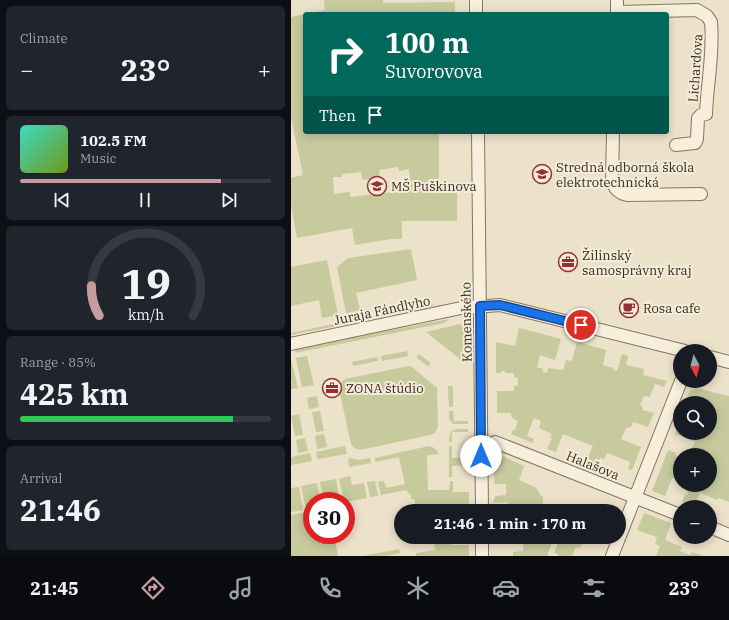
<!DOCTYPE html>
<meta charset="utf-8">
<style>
:root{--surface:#171b24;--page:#20242c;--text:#f1f3f6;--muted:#9ea1a6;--line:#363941;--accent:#c79c9f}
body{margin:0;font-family:"IBM Plex Serif",serif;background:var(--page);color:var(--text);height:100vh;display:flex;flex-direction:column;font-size:15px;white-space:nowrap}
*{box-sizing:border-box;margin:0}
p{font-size:13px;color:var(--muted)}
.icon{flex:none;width:22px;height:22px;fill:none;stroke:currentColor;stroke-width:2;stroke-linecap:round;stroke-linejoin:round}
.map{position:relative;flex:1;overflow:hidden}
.side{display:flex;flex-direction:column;gap:6px;padding:6px;background:#0d0f14;width:291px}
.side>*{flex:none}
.guide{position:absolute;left:12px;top:12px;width:366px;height:122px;border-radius:4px;box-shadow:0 2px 10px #0003;background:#00695c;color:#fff;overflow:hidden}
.needle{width:26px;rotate:173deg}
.fabs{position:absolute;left:382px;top:344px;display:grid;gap:8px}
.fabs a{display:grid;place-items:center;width:44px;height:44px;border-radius:50%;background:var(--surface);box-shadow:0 2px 10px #0003;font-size:20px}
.speed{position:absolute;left:12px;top:492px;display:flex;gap:8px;font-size:20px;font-weight:700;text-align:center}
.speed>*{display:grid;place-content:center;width:52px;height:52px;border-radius:50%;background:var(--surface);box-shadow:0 2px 10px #0003;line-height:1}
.speed .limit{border:6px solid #d22;background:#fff;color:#111}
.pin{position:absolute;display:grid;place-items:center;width:34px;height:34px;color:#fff;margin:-17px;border:2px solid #fff;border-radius:50%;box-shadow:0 1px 4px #0007}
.me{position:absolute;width:44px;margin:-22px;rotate:0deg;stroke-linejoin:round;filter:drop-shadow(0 0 3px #0008)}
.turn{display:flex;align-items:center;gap:14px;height:84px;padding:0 16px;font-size:18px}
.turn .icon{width:52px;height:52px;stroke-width:2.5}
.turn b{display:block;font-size:28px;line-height:34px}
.then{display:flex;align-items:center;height:38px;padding:0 16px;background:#0003;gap:8px;font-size:15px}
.big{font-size:30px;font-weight:800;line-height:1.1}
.side .tile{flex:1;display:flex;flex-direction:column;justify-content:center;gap:6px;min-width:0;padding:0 14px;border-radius:6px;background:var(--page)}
.side .dial{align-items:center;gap:0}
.dial svg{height:104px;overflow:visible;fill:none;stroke:var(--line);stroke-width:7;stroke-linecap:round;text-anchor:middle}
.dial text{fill:var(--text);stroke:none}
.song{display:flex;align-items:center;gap:12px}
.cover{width:48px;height:48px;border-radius:6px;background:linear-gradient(135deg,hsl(170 70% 55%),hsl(80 70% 35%))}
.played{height:4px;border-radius:2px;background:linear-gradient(90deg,var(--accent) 80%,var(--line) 80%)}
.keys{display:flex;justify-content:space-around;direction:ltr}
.heat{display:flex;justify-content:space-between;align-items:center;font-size:22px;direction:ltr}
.charge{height:6px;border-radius:3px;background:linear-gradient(90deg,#34c759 85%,var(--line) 0)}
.trip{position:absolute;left:103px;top:504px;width:232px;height:40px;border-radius:20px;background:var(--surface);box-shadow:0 2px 10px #0003;font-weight:800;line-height:40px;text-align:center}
.tab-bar{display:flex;height:64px;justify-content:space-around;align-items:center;background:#090b0e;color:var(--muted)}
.tab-bar .icon{width:28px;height:28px}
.tab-bar .selected{color:var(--accent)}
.tab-bar b{font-size:18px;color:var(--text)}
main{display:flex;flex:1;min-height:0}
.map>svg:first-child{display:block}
.green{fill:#c6ca9d;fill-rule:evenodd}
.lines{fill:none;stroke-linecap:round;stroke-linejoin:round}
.minor-casing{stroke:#88745f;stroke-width:14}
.minor{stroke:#f7efdc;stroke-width:12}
.route-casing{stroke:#114b97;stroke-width:10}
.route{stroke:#1a73e8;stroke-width:7}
.labels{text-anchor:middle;stroke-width:4;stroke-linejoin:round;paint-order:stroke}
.street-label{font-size:13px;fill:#392c21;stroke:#f4ebd8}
.poi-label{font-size:13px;fill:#392c21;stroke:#f4ebd8;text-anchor:start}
</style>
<main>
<section class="side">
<div class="tile"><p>Climate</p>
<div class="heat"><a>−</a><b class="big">23°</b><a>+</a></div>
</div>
<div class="tile">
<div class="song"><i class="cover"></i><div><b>102.5 FM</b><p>Music</p></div></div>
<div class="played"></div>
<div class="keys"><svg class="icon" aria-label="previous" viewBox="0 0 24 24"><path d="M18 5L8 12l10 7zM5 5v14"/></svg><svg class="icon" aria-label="pause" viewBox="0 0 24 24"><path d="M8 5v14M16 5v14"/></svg><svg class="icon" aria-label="next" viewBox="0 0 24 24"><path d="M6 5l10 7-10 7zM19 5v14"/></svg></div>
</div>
<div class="tile dial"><svg viewBox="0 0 100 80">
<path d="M14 69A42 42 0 1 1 86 69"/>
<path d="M14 69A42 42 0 0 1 8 46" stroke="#c79c9f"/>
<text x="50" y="56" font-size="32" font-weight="700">19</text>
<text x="50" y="72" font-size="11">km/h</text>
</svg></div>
<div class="tile"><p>Range · 85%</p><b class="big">425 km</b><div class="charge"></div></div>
<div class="tile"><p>Arrival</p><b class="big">21:46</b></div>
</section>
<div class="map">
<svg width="438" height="556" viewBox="0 0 438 556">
<rect width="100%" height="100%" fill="#ece1c9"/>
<g class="green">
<path d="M33,0H92V3L164,2V14H15L34,10Z"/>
<path d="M14,14V132H148V184H166V221H111V239H100L64,245L61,228L6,238L0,206V178L12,175L0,117V17ZM117,166L120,184L111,186V191L59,197V192L43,194L42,177H51V174L70,172L71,180L89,178L88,170L107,167L108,171L117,169Z"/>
<path d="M120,249L126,280L65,293L69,310L55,313L46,267L57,258Z"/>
<path d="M36,260L47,315L31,318L28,300L0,306V267Z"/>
<path d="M144,304L141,306L59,322L57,321Z"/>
<path d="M158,319L153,323L4,353V351L8,348Z"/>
<path d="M47,323L45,326L0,335V333Z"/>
<path d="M169,324L176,332V363H174L135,332Z"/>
<path d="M228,328L270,339L264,360L249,355L246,367L252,369V372L256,373L257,368L272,370L275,360L281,361L286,342L315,350L312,365L322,368V370L326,371L331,354L337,356L335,365L353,369L352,375L376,381L373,387L364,384L359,397L353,396L349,405L352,407L351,410L363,413L357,427L342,422L340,427L335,428L330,439L350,447L341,470L337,469L339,462L316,453L313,459L309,458L305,468L294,464L302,446L272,434L265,452L256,449L261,438H259L261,434L248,428L250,421L243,418L236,436L243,439L242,443L220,434L222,430H224L227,421C222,419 221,419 220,413H206V391H223V386H227V378L223,377V373H214V371H210V373H205V342L224,346Z"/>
<path d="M116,351L117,356L91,361L90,356Z"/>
<path d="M128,354L140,363L137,367L125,357Z"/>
<path d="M16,356L23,385L11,387L5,358Z"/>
<path d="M87,357V361L62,366L61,362Z"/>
<path d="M0,359L7,388L0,389Z"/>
<path d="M118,366L121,367L146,388L147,427L144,433L139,435L69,450L63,448L60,444L48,389L50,383L54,379Z"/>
<path d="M157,386H162V407H158Z"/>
<path d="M405,388L438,396V502L427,498L426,500L409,493L403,507H402L391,502L394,494L396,495L398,485H419V455H397L404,442L384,434L389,417V433H419V403H408V401L396,396L400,390Z"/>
<path d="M26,396L28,407L18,409L16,398Z"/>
<path d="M29,411L33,431L25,432L21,412Z"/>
<path d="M158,411H162L163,421H177V424H162L158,419Z"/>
<path d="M8,414L12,435L4,436L0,416Z"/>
<path d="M177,429V432H161V442H158C158,427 165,429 177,429Z"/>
<path d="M33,434L36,447L26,449L24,436Z"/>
<path d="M14,438L17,451L7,453L5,440Z"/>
<path d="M54,446L56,454L26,459L25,452Z"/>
<path d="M138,446C143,447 145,449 148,454L136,455L137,490H158L159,481H162V492H178V508L162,511H126L123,499H120V496L115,490L90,495L87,482L93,481L95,488L114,484L108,457L84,462V458Z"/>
<path d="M158,446H161V458H178V465L161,466V477H158Z"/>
<path d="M377,450L385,453L384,455L389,457V480L381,478L374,496L361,491Z"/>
<path d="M19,453L21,461L0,465V457Z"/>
<path d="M204,453L233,466L228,480L246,488L245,490H247L249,495L252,497V503L249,509L250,511H218L217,502L202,503L204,496L215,495V484H203Z"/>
<path d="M60,458L67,460L79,458L80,463L58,467L57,459Z"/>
<path d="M59,476L61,485L73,483L76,498L55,502L53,501L48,479Z"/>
<path d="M45,479L49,501H33L29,482Z"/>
<path d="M84,481L87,496L79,497L76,482Z"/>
<path d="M26,483L30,501H21V508L15,510L10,486Z"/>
<path d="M8,487L12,510L0,512V488Z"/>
<path d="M21,511V535H43L47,556H0V515Z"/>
<path d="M353,513L380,523L374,540L391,547L389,551L399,555L401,552L413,556H365L369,546L364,544L366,537L346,530Z"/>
<path d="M142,537H159L160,545H178V556H125V553L144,550Z"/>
<path d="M202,537H252L262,541L256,555L259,556H222V552L232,551V543L202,544Z"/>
<path d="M273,537H294L289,548L285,547L281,556H267V554L263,553L268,540L272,541Z"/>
<path d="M108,549L109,553L95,556H72Z"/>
</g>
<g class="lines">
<g class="minor-casing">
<g id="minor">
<path d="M185,0V14"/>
<path d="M326,0V14"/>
<path d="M326,12L406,10L416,16L420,22C423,53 416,83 415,114L410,115L407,118L406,139L404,143L385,145"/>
<path d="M187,132L191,511"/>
<path d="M322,132L321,182C325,190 328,193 336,195L410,194"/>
<path d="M0,344L170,308L209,305L394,351"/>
<path d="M419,357L438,362"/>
<path d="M204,442L389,515"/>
<path d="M419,527L438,535"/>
<path d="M191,537V556"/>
<path d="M321,556L390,381"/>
</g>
</g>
<use href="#minor" class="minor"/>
</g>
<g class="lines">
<g class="route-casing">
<path id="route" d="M190,456L189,306L209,305L290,325"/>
</g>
<use href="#route" class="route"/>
</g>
<defs>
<g id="school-ring" transform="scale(1)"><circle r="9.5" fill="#f4ebd8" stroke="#933235" stroke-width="1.5"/><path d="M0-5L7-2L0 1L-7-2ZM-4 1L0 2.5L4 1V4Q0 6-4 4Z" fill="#933235"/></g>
<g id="office-ring" transform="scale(1)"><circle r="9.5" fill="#f4ebd8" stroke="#933235" stroke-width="1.5"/><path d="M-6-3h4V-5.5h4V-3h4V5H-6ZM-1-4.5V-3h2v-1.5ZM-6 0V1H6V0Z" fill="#933235"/></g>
<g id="cafe-ring" transform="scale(1)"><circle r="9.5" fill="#f4ebd8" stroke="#933235" stroke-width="1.5"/><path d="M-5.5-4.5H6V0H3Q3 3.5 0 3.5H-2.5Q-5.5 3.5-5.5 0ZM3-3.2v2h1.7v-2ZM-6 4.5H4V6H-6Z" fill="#933235"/></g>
</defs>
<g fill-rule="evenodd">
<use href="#school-ring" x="251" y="174"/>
<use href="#school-ring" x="86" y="186"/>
<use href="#office-ring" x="277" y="262"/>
<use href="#cafe-ring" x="338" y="308"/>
<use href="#office-ring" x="41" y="388"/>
</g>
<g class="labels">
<g class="street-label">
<text transform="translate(404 68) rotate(-86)" y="5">Lichardova</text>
<text transform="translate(91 310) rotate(-12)" y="5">Juraja Fándlyho</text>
<text transform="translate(175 322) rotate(-91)" y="5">Komenského</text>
<text transform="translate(302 465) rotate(22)" y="5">Halašova</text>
</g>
<g class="poi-label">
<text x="265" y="172">Stredná odborná škola<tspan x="265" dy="15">elektrotechnická</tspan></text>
<text x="100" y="191">MŠ Puškinova</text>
<text x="291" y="260">Žilinský<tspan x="291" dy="15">samosprávny kraj</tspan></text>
<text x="352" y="313">Rosa cafe</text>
<text x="55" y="393">ZONA štúdio</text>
</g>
</g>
</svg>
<div class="fabs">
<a><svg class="needle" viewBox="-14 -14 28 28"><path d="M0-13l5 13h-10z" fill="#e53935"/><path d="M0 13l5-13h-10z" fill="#9ea1a6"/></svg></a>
<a><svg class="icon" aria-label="search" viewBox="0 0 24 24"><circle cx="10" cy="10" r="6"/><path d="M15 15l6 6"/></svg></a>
<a>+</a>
<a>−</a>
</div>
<div class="speed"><div class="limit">30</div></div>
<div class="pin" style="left:290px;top:325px;background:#d93025"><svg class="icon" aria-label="arrive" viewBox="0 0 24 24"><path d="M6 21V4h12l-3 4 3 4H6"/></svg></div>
<svg class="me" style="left:190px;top:456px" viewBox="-20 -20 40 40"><circle r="19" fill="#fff"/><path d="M0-13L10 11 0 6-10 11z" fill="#1a73e8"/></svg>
<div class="trip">21:46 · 1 min · 170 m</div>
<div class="guide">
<div class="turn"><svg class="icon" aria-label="right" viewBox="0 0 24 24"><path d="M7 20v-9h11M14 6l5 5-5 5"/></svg><div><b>100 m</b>Suvorovova</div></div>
<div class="then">Then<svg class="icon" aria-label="arrive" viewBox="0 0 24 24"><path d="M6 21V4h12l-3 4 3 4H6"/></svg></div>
</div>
</div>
</main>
<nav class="tab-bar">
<b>21:45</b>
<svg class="icon selected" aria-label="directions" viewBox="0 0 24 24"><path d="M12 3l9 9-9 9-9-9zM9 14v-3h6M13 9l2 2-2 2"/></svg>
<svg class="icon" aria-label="music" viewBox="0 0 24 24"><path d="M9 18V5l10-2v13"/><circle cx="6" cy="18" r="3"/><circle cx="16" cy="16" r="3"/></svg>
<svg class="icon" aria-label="phone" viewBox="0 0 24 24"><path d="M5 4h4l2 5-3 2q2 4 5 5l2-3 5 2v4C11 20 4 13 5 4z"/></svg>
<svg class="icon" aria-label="climate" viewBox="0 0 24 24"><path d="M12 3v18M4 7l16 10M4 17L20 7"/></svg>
<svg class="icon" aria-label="car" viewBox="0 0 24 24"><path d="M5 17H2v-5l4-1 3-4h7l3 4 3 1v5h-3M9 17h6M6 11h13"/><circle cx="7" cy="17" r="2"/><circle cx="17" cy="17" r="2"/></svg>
<svg class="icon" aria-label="filters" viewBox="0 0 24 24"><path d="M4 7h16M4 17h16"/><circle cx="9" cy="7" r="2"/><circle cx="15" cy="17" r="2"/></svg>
<b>23°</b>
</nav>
